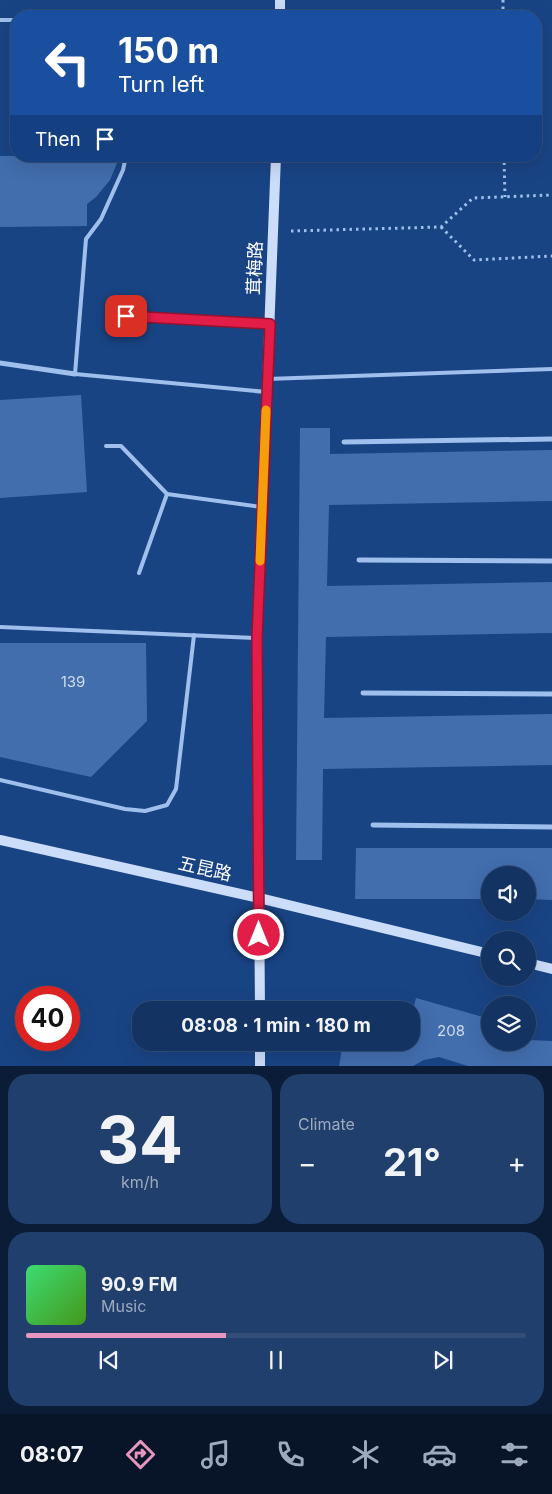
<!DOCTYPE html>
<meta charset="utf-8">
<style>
:root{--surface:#133363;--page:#203f6c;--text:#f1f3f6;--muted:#9daabe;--line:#324e78;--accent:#e797bd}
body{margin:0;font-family:Inter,"Noto Sans SC",sans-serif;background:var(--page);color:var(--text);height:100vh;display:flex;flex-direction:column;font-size:19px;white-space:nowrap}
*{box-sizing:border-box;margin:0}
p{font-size:16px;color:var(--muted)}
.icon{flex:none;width:28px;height:28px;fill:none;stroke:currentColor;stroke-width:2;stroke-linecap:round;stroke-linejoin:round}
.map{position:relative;height:1066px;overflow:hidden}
.side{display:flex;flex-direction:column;gap:8px;padding:8px;background:#0a1c36;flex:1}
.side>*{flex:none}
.guide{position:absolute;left:10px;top:10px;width:532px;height:152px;border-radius:20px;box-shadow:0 5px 20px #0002,0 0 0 1px var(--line);background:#1a4fa0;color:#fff;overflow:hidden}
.controls{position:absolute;left:481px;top:866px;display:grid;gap:10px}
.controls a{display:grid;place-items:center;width:55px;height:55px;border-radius:50%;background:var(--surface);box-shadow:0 5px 20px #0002,0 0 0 1px var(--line);font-size:25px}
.speed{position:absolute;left:15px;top:986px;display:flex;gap:10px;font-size:25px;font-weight:700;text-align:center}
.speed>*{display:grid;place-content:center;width:65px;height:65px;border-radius:50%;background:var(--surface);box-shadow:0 5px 20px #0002,0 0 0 1px var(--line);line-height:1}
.speed .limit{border:8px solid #d22;background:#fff;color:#111}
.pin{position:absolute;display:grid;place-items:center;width:42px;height:42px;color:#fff;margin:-21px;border-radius:10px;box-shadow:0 2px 8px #0006}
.me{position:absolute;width:55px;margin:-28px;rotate:0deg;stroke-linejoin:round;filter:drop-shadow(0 0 4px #0008)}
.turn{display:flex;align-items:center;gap:18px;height:105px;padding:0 25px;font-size:22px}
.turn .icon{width:65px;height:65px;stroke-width:2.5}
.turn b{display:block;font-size:35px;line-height:42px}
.then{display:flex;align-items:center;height:48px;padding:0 25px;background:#0003;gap:10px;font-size:19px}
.big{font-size:38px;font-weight:700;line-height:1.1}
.side .widget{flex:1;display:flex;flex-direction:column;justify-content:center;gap:8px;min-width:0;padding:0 18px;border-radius:20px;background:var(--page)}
.side .dial{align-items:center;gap:0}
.dial b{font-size:65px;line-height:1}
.song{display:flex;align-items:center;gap:15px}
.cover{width:60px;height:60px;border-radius:8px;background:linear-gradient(135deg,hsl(140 70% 55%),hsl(100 70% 35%))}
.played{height:5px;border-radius:2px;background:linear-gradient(90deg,var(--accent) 40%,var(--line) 40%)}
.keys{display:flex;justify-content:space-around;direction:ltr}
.heat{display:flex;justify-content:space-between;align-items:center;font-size:28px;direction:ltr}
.side .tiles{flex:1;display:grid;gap:8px;grid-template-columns:1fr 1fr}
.widget:last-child{grid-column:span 2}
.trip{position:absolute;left:132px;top:1001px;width:288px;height:50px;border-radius:20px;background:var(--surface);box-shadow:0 5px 20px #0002,0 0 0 1px var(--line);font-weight:700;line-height:50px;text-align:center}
.tabs{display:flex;height:80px;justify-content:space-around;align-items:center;background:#081428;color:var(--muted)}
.tabs .icon{width:35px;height:35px}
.tabs .current{color:var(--accent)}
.tabs b{font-size:22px;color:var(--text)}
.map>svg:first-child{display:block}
.building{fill:#426eae}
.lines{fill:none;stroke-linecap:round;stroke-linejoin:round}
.path{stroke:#9fbfec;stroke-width:3;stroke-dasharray:2.5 4;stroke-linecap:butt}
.lane{stroke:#9fbfec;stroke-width:4}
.street{stroke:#9fbfec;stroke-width:5}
.secondary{stroke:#cbddf9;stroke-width:10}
.route-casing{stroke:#92132f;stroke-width:12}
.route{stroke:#e11d48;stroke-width:9}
.slow{stroke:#f59e0b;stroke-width:9}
.labels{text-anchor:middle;stroke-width:5;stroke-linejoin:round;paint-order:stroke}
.number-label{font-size:15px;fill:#d0dbeb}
.street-label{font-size:18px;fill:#fff;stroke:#194484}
</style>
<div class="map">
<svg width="552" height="1067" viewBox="0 0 552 1067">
<rect width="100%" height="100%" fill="#194484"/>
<g class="building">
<path d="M0,156H120L110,180L96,197L87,204V226L0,227Z"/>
<path d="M81,395L87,492L0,498V400Z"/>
<path d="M300,428H330V454L552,450V501L329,505L327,586L552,582V633L326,637L324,718L552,714V765L323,769L322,860H296Z"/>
<path d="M0,643H146L147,721L91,777L0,757Z"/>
<path d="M356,848H552V900L528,899V875H490V899H355Z"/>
<path d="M416,998L490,1019V1042H528V1040L552,1041V1067H471L439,1057L424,1060L411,1067H339L343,1042H411V1017Z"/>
</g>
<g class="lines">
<g class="path">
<path d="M503,0V16"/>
<path d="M504,156L505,197"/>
<path d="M441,227L474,260L552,256"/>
<path d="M291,231L441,227L473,198L552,195"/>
</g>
<g class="lane">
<path d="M0,20H16"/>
<path d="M126,156L123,170L101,219L86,239L75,374L266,392"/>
<path d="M125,161H212V156"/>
<path d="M126,316L268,324"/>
<path d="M267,379L552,369"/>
<path d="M106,446H121L167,494L262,507"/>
<path d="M139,573L167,494"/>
<path d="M0,627L255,638"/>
<path d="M0,780L125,809L145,811L167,805L176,789L194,635"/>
</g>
<g class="street">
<path d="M0,363L75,374"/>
<path d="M344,442L552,439"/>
<path d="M359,560L552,561"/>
<path d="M363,693L552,694"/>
<path d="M373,825L552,827"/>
</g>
<g class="secondary">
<path d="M280,16V0"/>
<path d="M0,840L259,898L490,954"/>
<path d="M528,963L552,969"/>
<path d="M260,1010L257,638L276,156"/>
<path d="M260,1042V1067"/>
</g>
</g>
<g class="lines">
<g class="route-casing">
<path id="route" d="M126,316L270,324L257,638L259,935"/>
</g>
<use href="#route" class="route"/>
<path class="slow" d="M260,561L266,410"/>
</g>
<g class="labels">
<g class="number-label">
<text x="73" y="687">139</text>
<text x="451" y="1036">208</text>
</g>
<g class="street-label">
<text transform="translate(255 268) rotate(-88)" y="6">茸梅路</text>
<text transform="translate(205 869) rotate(13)" y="6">五昆路</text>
</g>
</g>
</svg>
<div class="controls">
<a><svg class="icon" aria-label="sound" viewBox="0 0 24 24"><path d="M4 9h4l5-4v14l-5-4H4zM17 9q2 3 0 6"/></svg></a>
<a><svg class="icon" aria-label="search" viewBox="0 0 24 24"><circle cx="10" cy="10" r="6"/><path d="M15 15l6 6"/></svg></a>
<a><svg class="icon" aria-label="layers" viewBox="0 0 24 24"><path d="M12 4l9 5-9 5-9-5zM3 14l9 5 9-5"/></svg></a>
</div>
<div class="speed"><div class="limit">40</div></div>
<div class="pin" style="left:126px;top:316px;background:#d93025"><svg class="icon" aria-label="arrive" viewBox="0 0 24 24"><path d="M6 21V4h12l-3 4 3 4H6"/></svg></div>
<svg class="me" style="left:259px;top:935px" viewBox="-20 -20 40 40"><circle r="17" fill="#e11d48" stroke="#fff" stroke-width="3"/><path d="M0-11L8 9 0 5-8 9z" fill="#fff"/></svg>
<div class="trip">08:08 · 1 min · 180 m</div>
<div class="guide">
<div class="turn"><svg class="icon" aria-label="left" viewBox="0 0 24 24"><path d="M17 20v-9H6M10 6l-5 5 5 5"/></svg><div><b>150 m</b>Turn left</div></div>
<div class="then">Then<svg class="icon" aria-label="arrive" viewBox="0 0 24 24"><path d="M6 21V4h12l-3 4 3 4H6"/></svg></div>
</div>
</div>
<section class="side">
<div class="tiles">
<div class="widget dial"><b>34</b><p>km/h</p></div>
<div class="widget"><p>Climate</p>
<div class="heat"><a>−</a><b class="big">21°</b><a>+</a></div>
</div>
<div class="widget">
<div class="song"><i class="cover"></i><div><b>90.9 FM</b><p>Music</p></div></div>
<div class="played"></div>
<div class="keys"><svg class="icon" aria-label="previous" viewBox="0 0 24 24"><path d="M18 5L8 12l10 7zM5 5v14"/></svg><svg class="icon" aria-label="pause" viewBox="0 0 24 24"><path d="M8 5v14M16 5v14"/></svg><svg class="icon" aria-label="next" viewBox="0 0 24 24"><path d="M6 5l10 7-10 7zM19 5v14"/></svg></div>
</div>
</div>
</section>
<nav class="tabs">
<b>08:07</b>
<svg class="icon current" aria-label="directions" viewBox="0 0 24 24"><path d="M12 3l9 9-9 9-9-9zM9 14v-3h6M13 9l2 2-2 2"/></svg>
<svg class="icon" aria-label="music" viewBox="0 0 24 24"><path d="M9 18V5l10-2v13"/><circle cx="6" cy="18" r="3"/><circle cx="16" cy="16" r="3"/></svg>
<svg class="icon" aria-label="phone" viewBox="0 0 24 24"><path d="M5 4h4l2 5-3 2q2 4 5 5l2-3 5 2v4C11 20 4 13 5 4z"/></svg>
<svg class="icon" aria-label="climate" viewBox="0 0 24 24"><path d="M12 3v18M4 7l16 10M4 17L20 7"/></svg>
<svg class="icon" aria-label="car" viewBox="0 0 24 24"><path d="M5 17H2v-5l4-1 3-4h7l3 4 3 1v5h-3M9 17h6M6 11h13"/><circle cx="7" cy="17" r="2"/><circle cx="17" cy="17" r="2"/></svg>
<svg class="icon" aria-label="filters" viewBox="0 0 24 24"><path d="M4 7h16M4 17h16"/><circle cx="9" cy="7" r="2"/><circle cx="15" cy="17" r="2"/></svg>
</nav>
